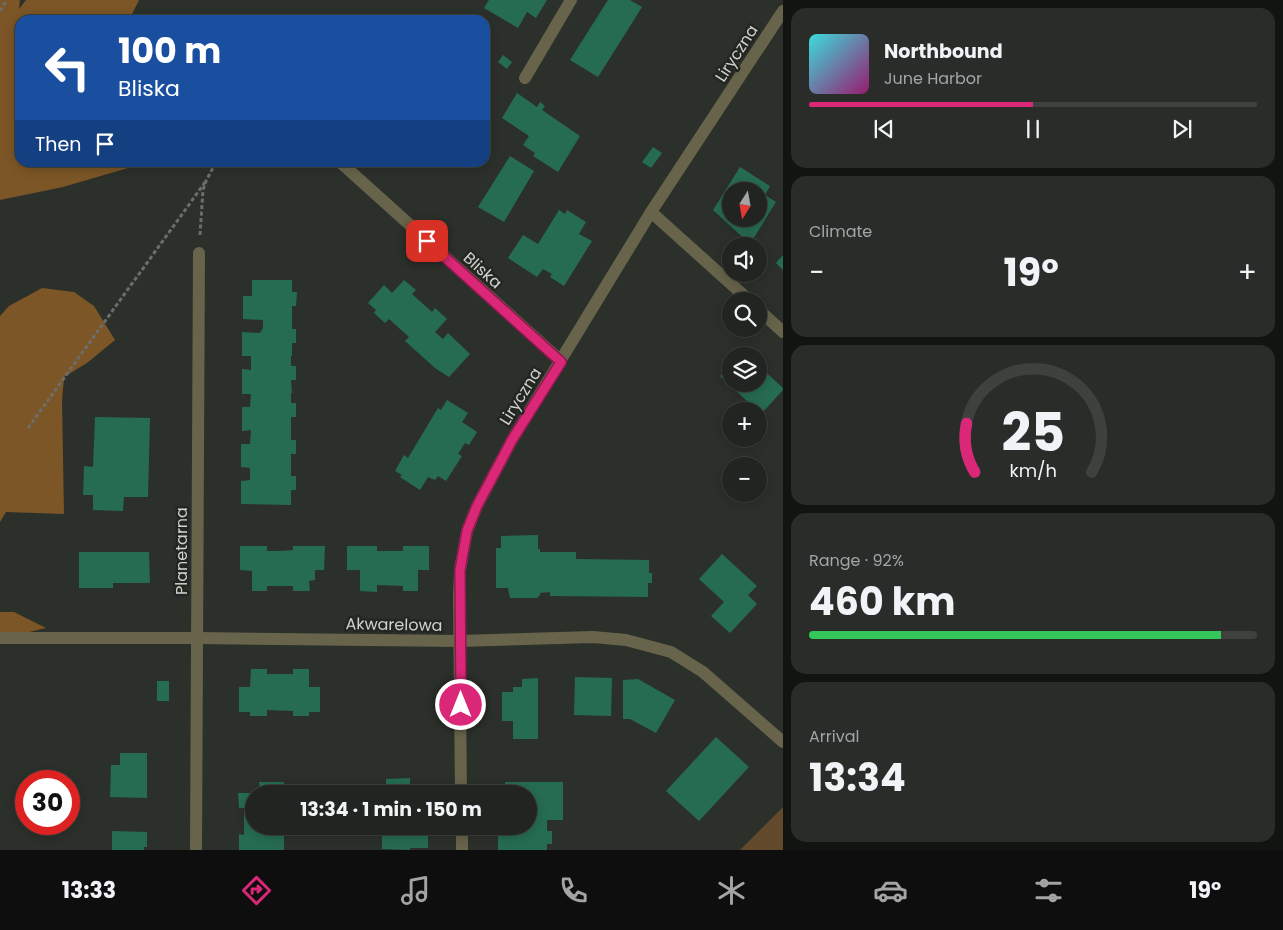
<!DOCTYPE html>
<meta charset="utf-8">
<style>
:root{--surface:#212420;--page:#292c29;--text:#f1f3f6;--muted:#a2a4a5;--line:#3e413e;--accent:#db2777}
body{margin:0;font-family:Poppins,sans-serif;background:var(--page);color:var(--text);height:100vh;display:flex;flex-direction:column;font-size:19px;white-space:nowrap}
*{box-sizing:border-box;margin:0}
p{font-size:16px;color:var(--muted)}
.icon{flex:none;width:28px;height:28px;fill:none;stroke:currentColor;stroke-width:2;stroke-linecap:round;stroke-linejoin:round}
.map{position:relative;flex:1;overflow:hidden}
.sheet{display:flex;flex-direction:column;gap:8px;padding:8px;background:#121412;width:500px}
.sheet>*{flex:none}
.top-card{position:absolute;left:15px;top:15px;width:475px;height:152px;border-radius:15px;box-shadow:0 2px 12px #0003,0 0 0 1px var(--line);background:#1a4fa0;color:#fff;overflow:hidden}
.needle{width:32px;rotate:191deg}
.fabs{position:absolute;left:722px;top:182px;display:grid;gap:10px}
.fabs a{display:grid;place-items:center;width:45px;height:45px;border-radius:50%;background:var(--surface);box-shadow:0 2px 12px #0003,0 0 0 1px var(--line);font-size:25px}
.speed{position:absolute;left:15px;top:770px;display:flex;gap:10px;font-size:25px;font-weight:700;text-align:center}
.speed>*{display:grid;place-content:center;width:65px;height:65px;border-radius:50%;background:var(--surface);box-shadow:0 2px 12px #0003,0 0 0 1px var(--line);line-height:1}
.speed .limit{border:8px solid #d22;background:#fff;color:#111}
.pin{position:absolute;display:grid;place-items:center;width:42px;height:42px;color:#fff;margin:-21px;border-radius:10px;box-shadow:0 2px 8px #0006}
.me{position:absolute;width:55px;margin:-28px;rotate:0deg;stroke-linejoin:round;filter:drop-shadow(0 0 4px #0008)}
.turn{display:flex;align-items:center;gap:18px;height:105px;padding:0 20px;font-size:22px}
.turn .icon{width:65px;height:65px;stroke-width:2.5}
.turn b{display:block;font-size:35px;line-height:42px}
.then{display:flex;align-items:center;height:48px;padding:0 20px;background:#0003;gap:10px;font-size:19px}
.big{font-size:38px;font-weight:700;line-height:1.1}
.sheet .card{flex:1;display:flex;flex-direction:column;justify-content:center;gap:8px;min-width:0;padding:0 18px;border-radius:15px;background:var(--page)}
.sheet .dial{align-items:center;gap:0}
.dial svg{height:130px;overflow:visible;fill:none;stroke:var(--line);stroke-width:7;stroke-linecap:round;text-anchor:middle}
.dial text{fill:var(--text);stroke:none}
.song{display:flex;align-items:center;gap:15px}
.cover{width:60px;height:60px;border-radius:8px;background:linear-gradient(135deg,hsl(180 70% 55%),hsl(320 70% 35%))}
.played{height:5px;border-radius:2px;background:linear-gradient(90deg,var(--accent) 50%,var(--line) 50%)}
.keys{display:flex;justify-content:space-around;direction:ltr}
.heat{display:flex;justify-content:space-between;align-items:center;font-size:28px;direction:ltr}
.charge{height:8px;border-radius:4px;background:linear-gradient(90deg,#34c759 92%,var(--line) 0)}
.trip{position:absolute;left:245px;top:785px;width:292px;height:50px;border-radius:25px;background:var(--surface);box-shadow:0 2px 12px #0003,0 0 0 1px var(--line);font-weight:700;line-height:50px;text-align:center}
.tab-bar{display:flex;height:80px;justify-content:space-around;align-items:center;background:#0d0e0d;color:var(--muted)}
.tab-bar .icon{width:35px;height:35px}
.tab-bar .on{color:var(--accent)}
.tab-bar b{font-size:22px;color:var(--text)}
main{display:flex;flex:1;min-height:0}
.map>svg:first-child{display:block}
.green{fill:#62492c}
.forest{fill:#7c5626}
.building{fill:#266c52;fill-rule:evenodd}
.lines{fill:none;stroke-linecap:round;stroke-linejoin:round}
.path{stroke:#6b6e6a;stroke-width:3;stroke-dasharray:4 2.5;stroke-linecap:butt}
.minor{stroke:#67644b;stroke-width:12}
.route-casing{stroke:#8e194d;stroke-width:12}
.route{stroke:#db2777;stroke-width:9}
.labels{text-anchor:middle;stroke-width:5;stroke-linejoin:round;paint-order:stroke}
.street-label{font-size:16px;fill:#d0d2cf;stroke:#232621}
</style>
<main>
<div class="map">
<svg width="783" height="850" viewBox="0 0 783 850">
<rect width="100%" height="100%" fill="#2c302b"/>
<path class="green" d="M783,807V850H740Z"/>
<g class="forest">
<path d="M0,0H20L19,9L26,0H139L129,20H20V162L132,163L128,168L63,187L0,200Z"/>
<path d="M42,288L74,292L94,306L115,340L87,363L64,377L62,401L64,514L6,512L0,522V316L9,306Z"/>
<path d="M0,612H14L46,628L0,639Z"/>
</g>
<g class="building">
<path d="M489,0H547L536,18L527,12L518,28L484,8Z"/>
<path d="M608,0H630L642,7L598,77L570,60Z"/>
<path d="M503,55L512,62L507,69L498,62Z"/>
<path d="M517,93L537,107L540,102L545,106L542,110L580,136L558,172L533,156L535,153L523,145L529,136L502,118Z"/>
<path d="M653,147L662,153L651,168L642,162Z"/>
<path d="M510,156L534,171L504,222L478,207Z"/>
<path d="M740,167L770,186L765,195L776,202L750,244L713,210ZM731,191H759V219H731Z"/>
<path d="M559,210L565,214L567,210L586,222L579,234L592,241L564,286L550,277L552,274L543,269L537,277L508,258L523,235L538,244Z"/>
<path d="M783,255V270L776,263Z"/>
<path d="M252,280H292V292H297L296,306H292V329H296V343H292V356H291V366H296V380H291L292,393H291V403H296V417H291V440H296V454H291V476H296V490H291V505L241,504V481L250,480V468L241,467V444H250L251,430L242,431V407H250L251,394H242V369L251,370V356H242V332L260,333L263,328V320L243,319V296H252Z"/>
<path d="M404,280L416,290L412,294L432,312L435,308L447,319L435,332L443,339L448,333L470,354L449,377L435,368L405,341L409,337L389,319L385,323L374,313L376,310L368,303L384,285L392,293Z"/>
<path d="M743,351L749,356H739Z"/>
<path d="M731,365V384H759V366L783,388V390L761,414L720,376Z"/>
<path d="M447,400L468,413L462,422L477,432L469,445L465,443L458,454L462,456L446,481L438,476L435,480L428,477L420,490L400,477L402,475L395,471L404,455L408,458L438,408L441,410Z"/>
<path d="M95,417L150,418L148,497H124L123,511L93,510V495H83L84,466L93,467Z"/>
<path d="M538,535V549H540V552H576V559L649,560V573H652V583H648V597L550,596V592L540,593V596H538V598H510L508,588H496V548H501V536Z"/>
<path d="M240,546H267V551H280L293,550V546H325L324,570H315V580L309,581L310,591H293V586H267V591H252V571L240,570Z"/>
<path d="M347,546H377V551H403V546H429V570H418V591H403V586L377,585V592L360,591V570H347Z"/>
<path d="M79,552H149L150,583H113V588H79Z"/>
<path d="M722,554L757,586L748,595L757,604L730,633L711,616L724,602L699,579Z"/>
<path d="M251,669H267V674H293V669H309V687H320V712H309V716H293V711L267,710V716H250V712H239V687H250Z"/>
<path d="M575,677L612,678L611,716L574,715Z"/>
<path d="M538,678V739H513V721H502V692H513V687H522V679Z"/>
<path d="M638,679L675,700L656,733L630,719H623V680Z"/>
<rect x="157" y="681" width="12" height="20"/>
<path d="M716,737L749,767L699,821L666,791Z"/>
<path d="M120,753H147V798L110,797L111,765H120Z"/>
<path d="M410,778V790H428V794H382V790H386V779Z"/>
<path d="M259,782H284V794H260Z"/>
<path d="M505,782H563V820H547V831H552V844H547V850H498V830H504V826H529V794H505Z"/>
<path d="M238,793H254V826H279V835H284V850H239V834L244,835V808H239Z"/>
<path d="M382,826H428V848H410V850L382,849Z"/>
<path d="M112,831L147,832V847H144V850H112Z"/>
</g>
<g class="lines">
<g class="path">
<path d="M0,11L7,0"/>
<path d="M200,235L203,190L206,181L216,162"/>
<path d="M28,428L206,181"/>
</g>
<g class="minor">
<path d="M525,78L571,0"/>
<path d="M340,162L561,361"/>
<path d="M651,212L750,301"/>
<path d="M759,310L783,332"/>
<path d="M0,638H197L460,641L593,637L626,640L671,652L703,672L783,742"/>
<path d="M461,794L459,597L460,570L467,531L477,506L512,440L651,212L783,11"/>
<path d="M462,826V850"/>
<path d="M196,850L199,253"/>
</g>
</g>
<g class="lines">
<g class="route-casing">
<path id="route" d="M427,241L561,362L512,440L477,506L467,531L460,570L461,705"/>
</g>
<use href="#route" class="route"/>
</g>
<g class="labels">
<g class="street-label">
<text transform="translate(736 53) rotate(-57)" y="6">Liryczna</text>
<text transform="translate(483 270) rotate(42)" y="6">Bliska</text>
<text transform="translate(520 396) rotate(-58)" y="6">Liryczna</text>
<text transform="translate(181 551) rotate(-90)" y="6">Planetarna</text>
<text transform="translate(394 624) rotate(1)" y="6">Akwarelowa</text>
</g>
</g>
</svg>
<div class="fabs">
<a><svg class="needle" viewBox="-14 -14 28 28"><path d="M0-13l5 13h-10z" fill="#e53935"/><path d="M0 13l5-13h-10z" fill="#a2a4a5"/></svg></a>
<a><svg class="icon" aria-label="sound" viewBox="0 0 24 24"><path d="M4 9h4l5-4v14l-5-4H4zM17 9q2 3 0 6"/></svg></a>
<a><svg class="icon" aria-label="search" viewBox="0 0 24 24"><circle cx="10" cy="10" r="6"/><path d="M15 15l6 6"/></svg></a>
<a><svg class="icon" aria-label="layers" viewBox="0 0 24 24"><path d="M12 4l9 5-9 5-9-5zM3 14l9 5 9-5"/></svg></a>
<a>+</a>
<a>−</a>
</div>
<div class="speed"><div class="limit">30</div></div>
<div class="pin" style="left:427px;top:241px;background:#d93025"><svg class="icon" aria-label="arrive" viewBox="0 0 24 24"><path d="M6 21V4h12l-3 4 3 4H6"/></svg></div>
<svg class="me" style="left:461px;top:705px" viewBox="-20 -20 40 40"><circle r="17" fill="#db2777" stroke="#fff" stroke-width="3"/><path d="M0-11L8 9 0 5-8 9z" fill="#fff"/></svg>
<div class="trip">13:34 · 1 min · 150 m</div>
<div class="top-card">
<div class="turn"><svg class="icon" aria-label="left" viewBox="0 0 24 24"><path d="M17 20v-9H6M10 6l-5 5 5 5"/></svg><div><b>100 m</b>Bliska</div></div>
<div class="then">Then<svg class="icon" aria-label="arrive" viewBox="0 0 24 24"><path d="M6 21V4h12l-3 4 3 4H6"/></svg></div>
</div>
</div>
<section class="sheet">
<div class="card">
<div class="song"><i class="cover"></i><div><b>Northbound</b><p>June Harbor</p></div></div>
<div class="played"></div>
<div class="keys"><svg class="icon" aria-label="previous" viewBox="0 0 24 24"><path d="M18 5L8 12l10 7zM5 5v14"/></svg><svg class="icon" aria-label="pause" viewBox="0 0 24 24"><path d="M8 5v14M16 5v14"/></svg><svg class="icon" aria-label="next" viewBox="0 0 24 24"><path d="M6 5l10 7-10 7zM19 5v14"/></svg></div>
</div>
<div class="card"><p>Climate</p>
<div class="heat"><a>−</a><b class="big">19°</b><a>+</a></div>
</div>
<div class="card dial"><svg viewBox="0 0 100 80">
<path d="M14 69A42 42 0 1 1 86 69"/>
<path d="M14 69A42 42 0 0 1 9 39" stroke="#db2777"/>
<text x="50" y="56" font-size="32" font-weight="700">25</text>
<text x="50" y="72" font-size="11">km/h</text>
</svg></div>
<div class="card"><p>Range · 92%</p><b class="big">460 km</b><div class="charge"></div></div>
<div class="card"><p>Arrival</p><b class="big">13:34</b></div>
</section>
</main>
<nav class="tab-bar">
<b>13:33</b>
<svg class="icon on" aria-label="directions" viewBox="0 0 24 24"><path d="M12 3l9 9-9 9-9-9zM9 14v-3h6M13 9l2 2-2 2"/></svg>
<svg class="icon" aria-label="music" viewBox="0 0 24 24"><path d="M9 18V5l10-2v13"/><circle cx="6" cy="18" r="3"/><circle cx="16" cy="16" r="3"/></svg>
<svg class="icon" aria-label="phone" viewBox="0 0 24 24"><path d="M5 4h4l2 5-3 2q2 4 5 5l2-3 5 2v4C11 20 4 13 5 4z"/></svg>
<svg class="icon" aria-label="climate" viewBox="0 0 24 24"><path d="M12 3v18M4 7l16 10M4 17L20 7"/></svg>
<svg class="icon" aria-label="car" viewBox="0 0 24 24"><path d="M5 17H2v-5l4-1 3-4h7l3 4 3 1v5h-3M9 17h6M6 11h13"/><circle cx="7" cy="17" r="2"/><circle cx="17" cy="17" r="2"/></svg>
<svg class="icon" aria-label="filters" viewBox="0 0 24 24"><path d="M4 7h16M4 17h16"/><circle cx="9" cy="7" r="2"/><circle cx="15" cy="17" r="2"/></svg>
<b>19°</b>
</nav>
